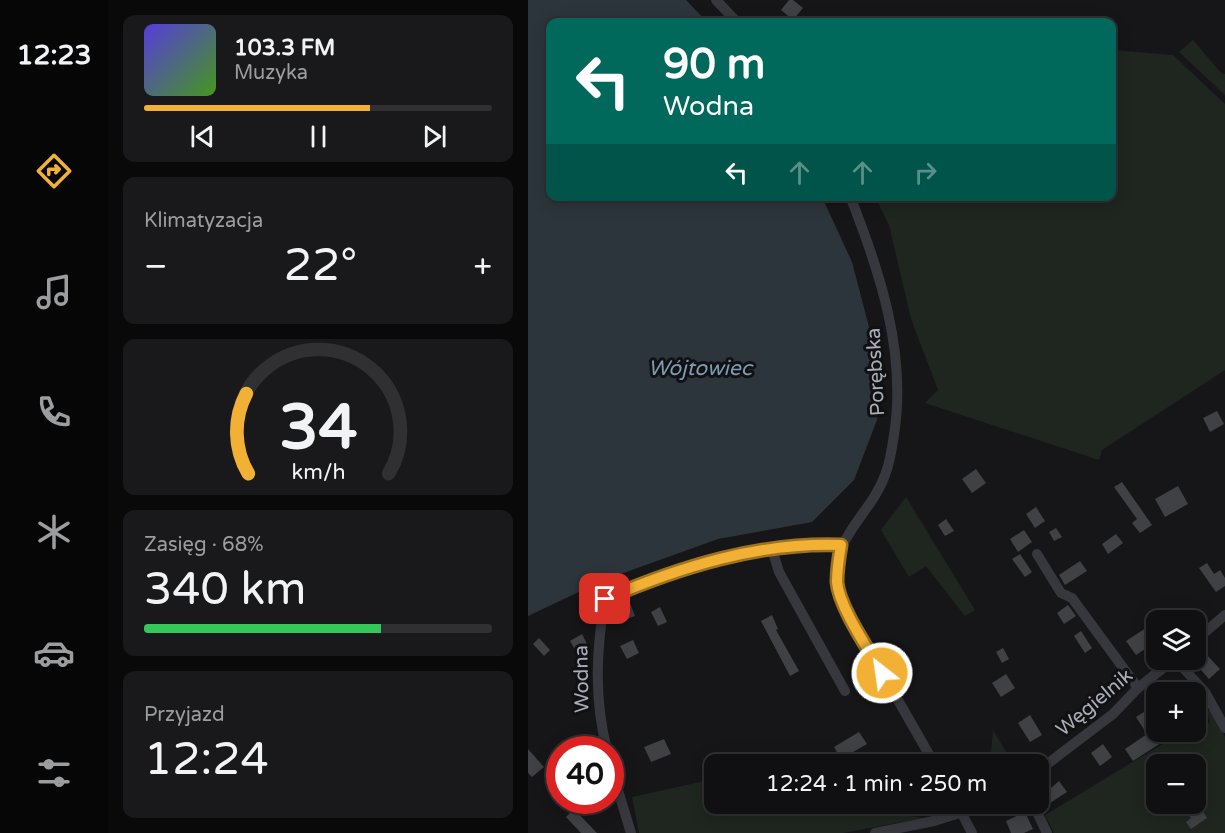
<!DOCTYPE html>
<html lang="pl">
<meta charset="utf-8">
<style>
:root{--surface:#101012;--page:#19191b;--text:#f1f3f6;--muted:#9c9d9f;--line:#303032;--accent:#f2b134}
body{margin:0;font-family:"Varela Round",sans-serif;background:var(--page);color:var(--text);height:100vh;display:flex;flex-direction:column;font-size:22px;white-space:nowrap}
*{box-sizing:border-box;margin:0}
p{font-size:20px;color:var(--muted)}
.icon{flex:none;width:33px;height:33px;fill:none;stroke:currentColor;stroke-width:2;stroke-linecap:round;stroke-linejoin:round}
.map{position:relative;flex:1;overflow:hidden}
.sheet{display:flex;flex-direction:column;gap:15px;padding:15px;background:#09090a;width:420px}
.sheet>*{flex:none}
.top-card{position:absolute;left:18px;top:18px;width:570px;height:183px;border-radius:12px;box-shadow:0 3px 15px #0003,0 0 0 2px var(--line);background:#00695c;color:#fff;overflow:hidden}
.fabs{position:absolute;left:618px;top:610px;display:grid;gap:12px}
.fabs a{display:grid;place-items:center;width:60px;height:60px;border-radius:12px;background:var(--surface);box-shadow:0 3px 15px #0003,0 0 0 2px var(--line);font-size:30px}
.speed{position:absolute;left:18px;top:736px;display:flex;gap:12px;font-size:30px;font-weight:700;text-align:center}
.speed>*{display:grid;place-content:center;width:78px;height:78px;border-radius:50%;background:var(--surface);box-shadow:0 3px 15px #0003,0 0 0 2px var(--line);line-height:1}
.speed .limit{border:9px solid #d22;background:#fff;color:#111}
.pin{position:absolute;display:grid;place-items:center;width:51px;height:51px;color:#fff;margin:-26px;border-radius:12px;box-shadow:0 3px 9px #0006}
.me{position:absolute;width:66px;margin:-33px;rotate:330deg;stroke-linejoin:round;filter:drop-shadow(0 0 4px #0008)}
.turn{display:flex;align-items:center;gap:21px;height:126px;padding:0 18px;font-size:27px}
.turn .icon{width:78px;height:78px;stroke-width:2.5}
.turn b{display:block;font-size:42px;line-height:51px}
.lanes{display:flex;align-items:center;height:57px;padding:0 18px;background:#0003;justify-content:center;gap:30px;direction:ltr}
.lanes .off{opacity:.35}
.big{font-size:45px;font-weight:600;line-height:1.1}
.sheet .tile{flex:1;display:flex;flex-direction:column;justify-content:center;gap:9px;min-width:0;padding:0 21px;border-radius:12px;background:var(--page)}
.sheet .dial{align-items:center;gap:0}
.dial svg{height:156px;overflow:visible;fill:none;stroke:var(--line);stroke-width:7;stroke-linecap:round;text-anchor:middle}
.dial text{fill:var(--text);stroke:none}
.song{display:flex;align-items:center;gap:18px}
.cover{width:72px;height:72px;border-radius:9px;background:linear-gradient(135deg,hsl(250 70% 55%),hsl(100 70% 35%))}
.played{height:6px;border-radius:3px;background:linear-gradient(90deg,var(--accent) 65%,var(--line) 65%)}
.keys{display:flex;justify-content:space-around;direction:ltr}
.heat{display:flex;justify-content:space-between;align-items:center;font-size:33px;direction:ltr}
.charge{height:9px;border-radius:4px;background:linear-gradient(90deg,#34c759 68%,var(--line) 0)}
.trip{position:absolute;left:176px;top:754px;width:345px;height:60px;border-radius:12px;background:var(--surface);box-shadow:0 3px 15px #0003,0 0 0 2px var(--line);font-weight:600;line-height:60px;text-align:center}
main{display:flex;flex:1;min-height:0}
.dock{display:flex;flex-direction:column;width:108px;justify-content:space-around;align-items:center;background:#060607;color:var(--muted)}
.dock .icon{width:42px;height:42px}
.dock .selected{color:var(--accent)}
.dock b{font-size:27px;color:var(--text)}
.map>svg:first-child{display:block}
.green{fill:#1e261f;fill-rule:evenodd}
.water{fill:#2c353c}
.building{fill:#404145}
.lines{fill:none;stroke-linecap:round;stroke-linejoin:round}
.minor{stroke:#37383d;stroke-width:10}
.route-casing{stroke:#9d7322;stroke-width:15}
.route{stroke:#f2b134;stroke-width:10}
.labels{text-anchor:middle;stroke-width:6;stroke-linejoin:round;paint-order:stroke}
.street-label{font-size:20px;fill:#a8adb8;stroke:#111113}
.water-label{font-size:21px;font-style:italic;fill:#7f9bb3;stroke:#111113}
</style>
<main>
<nav class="dock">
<b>12:23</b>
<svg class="icon selected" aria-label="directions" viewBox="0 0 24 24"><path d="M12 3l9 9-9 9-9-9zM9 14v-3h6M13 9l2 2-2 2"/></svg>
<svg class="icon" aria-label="music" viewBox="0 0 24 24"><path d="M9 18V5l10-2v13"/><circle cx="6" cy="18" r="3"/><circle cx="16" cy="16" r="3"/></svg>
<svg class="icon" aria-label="phone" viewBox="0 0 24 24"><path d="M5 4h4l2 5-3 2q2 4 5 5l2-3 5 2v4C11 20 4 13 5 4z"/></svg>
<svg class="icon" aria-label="climate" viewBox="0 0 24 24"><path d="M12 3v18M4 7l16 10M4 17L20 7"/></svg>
<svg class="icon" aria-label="car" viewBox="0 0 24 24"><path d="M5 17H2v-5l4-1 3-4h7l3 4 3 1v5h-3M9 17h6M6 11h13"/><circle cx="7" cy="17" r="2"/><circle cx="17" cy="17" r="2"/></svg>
<svg class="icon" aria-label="filters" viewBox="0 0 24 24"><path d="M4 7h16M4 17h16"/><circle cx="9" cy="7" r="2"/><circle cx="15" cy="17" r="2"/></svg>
</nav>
<section class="sheet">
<div class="tile">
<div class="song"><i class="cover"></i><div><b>103.3 FM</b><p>Muzyka</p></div></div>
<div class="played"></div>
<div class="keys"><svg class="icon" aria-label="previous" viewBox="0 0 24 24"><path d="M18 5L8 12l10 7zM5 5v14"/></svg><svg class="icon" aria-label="pause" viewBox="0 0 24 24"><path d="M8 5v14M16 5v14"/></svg><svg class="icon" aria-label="next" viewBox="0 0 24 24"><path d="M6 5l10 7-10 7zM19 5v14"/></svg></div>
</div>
<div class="tile"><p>Klimatyzacja</p>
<div class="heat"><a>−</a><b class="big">22°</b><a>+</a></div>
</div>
<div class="tile dial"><svg viewBox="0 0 100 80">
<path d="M14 69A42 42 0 1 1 86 69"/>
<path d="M14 69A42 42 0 0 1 13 28" stroke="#f2b134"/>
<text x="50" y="56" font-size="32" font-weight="700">34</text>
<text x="50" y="72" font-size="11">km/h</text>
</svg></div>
<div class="tile"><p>Zasięg · 68%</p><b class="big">340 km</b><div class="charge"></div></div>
<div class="tile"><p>Przyjazd</p><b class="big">12:24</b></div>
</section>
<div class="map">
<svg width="697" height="833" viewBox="0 0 697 833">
<rect width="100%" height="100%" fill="#161618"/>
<g class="green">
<path d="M665,40L694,74H697V95L651,52Z"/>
<path d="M584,50L645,55L697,104V370L574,450L571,460L397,403L410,390L383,319L361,225L347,197L584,196Z"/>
<path d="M378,497L447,610L437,616L398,566L381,577L353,530Z"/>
<path d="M683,709L697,737V833H526L517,815L646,737L644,732H668V721L676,717L680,724L682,721L679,712ZM628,765H668V804H628Z"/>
<path d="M465,730L486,765H462Z"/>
<path d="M186,779V804H314L395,818L315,833H111L104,797Z"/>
</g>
<path class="water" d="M0,0H158L179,22H22V196L294,197L324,262L347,350L349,420L326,480L284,522L190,539L76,580L0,616Z"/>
<g class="building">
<path d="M261,0H265L275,8L265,20L253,10Z"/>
<path d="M689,411L696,424L682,432L675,418Z"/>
<path d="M448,469L458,483L444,493L434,479Z"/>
<path d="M594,482L624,525L612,533L604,523L609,519L586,487Z"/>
<path d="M650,486L660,504L637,517L627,499Z"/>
<path d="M508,507L517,521L507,528L498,514Z"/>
<path d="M418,519L426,531L417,536L410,525Z"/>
<path d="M528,528L534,537L526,541L521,532Z"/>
<path d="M496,530L504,542L490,552L482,539Z"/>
<path d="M588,534L595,543L580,554L574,544Z"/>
<path d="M492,554L504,572L497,577L484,559Z"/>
<path d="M552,561L559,571L537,585L531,575Z"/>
<path d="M679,563L686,574L692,570L697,578V586L688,592L671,568Z"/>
<path d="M102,603L107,616L99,619L94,607Z"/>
<path d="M540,605L548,616L536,624L529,613Z"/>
<path d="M132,607L139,622L130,626L123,612Z"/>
<path d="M637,611L645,621H625Z"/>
<path d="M244,615L250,629L248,630L271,671L262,676L233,621Z"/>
<path d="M618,628L623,635L618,639L623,645L608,655L598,641Z"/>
<path d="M553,631L564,648L557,653L546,636Z"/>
<path d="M54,634L60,646L49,653L42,641Z"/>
<path d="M11,638L22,650L16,656L5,644Z"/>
<path d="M105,640L111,653L99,659L92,646Z"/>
<path d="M475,648L481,659L474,663L468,652Z"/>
<path d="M677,653L692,669L681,679L666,662Z"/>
<path d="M478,674L487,688L473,697L464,683Z"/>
<path d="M619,710L628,724V732H650L605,761L597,749L619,734L608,717Z"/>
<path d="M502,715L514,735L502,742L490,723Z"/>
<path d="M331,732L339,744L313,759L306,747Z"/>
<path d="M136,739L143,754L123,762L116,747Z"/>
<path d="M575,744L584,757L572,766L563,753Z"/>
<path d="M0,749L16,767L4,777L0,773Z"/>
<path d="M531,781L539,792L522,803L516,794Z"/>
<path d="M660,804H670L679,818L663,829L658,822L663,818L655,807Z"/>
<path d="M46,809L69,833H53L38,817Z"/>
<path d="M497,812L505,829L496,833H483L478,821Z"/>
</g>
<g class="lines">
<g class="minor">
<path d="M188,0L209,22"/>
<path d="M322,196C352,272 379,353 366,435C364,448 362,463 357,475C343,515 302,537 309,585C314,609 331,633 343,654C365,691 386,728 407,765"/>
<path d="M244,549L251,572L317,691"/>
<path d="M509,554L533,593L544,598L610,688"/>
<path d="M668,640L697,615"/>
<path d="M648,660L677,692L697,728"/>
<path d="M79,750C66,699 68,650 77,599C152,567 231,542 313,545"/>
<path d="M82,764L103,833"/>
<path d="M510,771L585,714L610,688L645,660"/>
<path d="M429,804L444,833"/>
<path d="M505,804L519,833"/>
<path d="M347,833L406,821L461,804"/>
</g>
</g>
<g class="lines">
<g class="route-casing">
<path id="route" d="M77,599C152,567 231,542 313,545C311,557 309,569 309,582C311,607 341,650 354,673"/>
</g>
<use href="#route" class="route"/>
</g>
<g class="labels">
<g class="street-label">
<text transform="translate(347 372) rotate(-93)" y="7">Porębska</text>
<text transform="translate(53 679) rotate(-91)" y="7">Wodna</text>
<text transform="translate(566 702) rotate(-40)" y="7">Węgielnik</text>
</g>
<g class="water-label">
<text x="172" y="375">Wójtowiec</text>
</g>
</g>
</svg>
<div class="fabs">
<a><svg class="icon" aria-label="layers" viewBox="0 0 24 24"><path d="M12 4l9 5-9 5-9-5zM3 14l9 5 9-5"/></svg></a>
<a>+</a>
<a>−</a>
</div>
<div class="speed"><div class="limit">40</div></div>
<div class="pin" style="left:77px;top:599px;background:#d93025"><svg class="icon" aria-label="arrive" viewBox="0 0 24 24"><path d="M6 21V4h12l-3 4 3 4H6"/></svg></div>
<svg class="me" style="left:354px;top:673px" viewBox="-20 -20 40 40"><circle r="17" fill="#f2b134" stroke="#fff" stroke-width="3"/><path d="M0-11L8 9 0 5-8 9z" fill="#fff"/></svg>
<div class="trip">12:24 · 1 min · 250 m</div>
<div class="top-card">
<div class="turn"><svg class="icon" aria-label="left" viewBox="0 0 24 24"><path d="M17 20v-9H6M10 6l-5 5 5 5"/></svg><div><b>90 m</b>Wodna</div></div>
<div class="lanes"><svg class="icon" aria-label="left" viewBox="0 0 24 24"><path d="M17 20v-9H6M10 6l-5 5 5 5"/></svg><svg class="icon off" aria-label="ahead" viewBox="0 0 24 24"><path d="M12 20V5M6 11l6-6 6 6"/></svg><svg class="icon off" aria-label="ahead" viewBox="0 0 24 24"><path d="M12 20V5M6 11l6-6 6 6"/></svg><svg class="icon off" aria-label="right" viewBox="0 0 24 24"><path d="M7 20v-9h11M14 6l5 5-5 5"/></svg></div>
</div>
</div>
</main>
